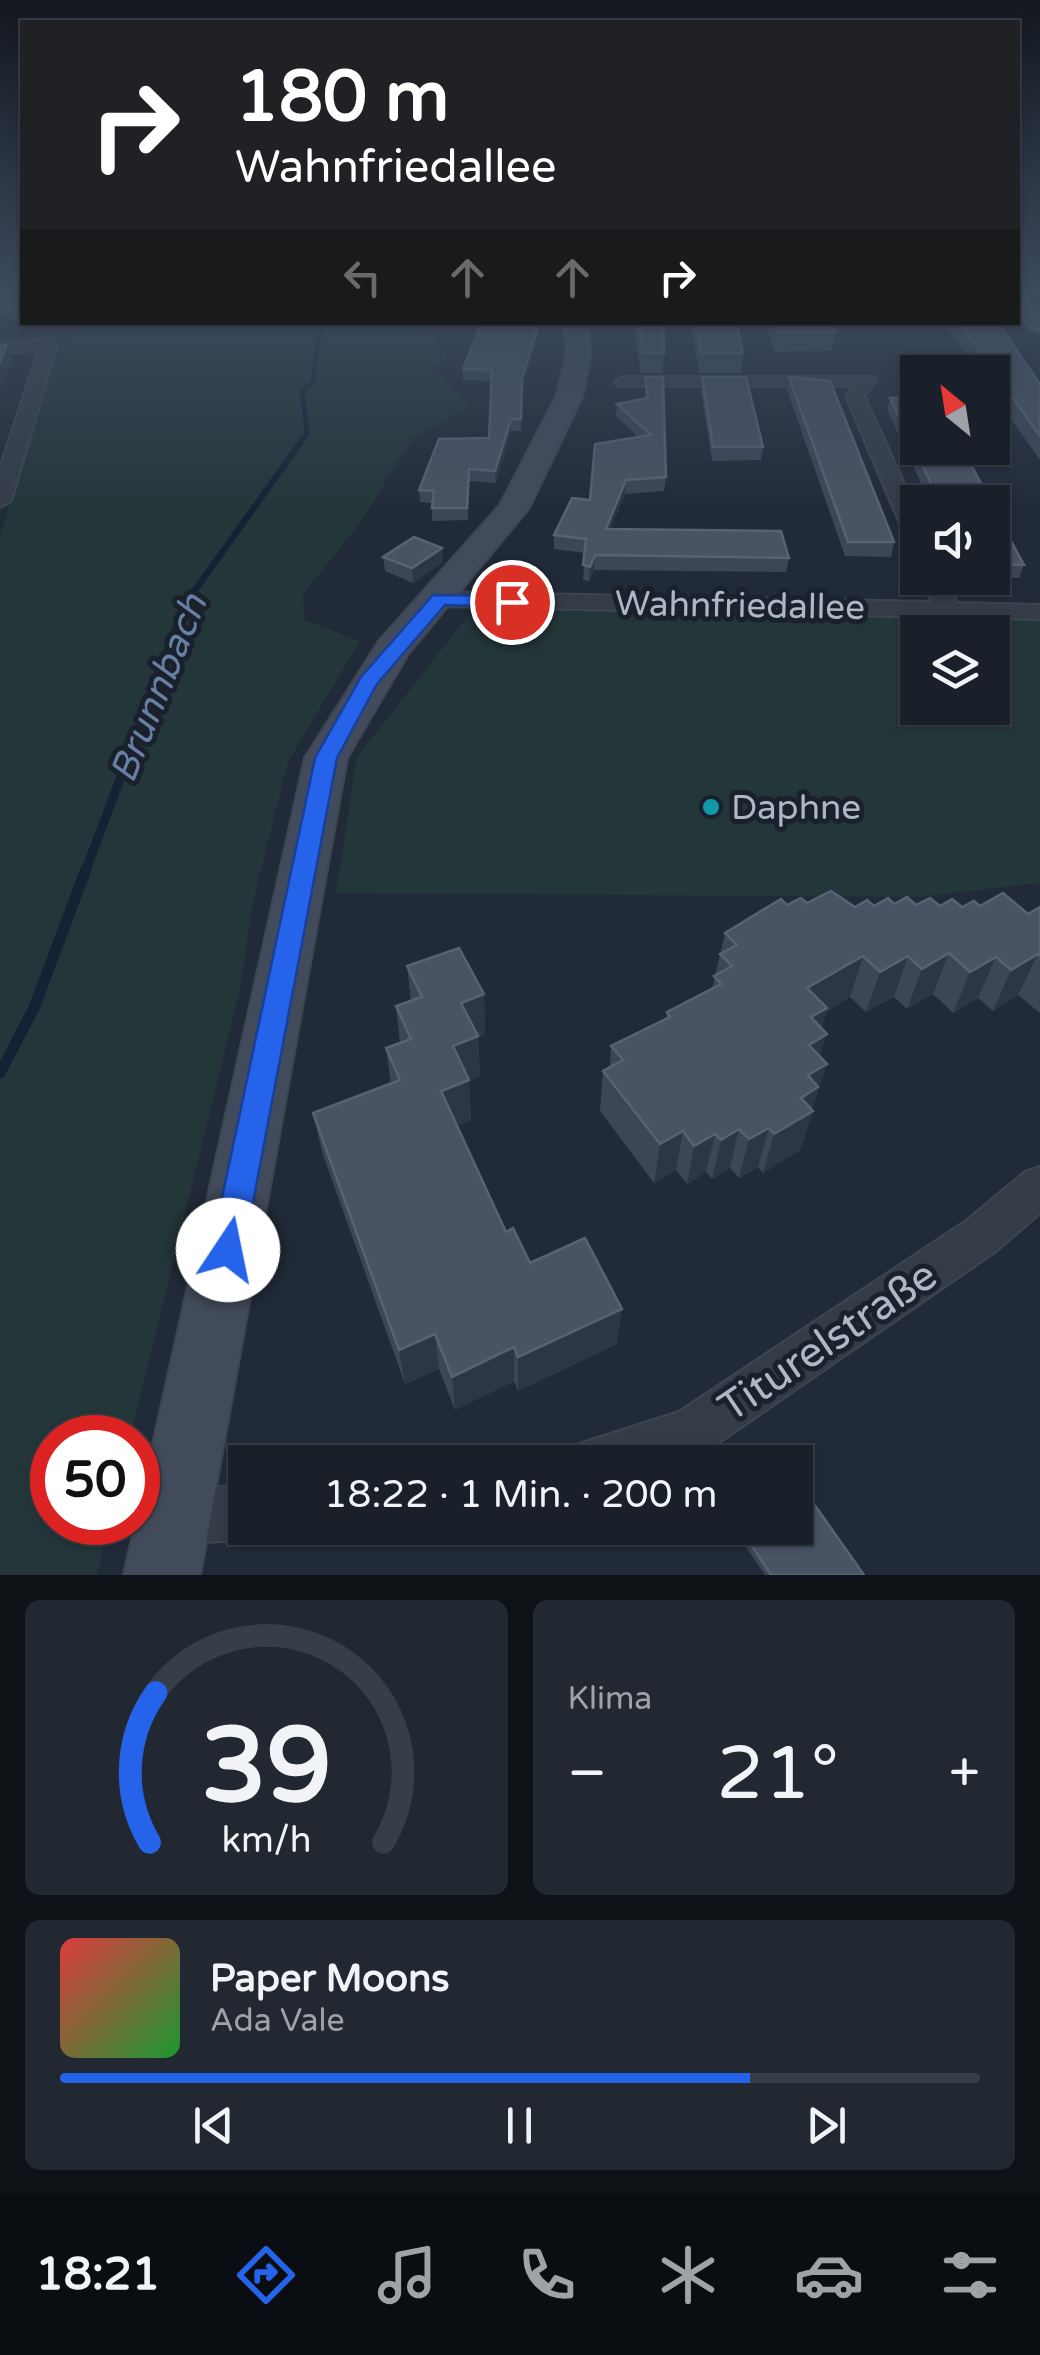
<!DOCTYPE html>
<html lang="de">
<meta charset="utf-8">
<style>
:root{--surface:#19202a;--page:#222832;--text:#f1f3f6;--muted:#9fa3a8;--line:#373e47;--accent:#2563eb}
body{margin:0;font-family:"Varela Round",sans-serif;background:var(--page);color:var(--text);height:100vh;display:flex;flex-direction:column;font-size:38px;white-space:nowrap}
*{box-sizing:border-box;margin:0}
p{font-size:32px;color:var(--muted)}
.icon{flex:none;width:55px;height:55px;fill:none;stroke:currentColor;stroke-width:2;stroke-linecap:round;stroke-linejoin:round}
.map{position:relative;height:1575px;overflow:hidden}
.panel{display:flex;flex-direction:column;gap:25px;padding:25px;background:#0e1217;flex:1}
.panel>*{flex:none}
.banner{position:absolute;left:20px;top:20px;width:1000px;height:305px;border-radius:0px;box-shadow:0 2px 8px #0004,0 0 0 2px var(--line);background:#202124;color:#fff;overflow:hidden}
.needle{width:65px;rotate:330deg}
.tools{position:absolute;left:900px;top:355px;display:grid;gap:20px}
.tools a{display:grid;place-items:center;width:110px;height:110px;border-radius:0px;background:var(--surface);box-shadow:0 2px 8px #0004,0 0 0 2px var(--line);font-size:50px}
.speed{position:absolute;left:30px;top:1415px;display:flex;gap:20px;font-size:50px;font-weight:700;text-align:center}
.speed>*{display:grid;place-content:center;width:130px;height:130px;border-radius:50%;background:var(--surface);box-shadow:0 2px 8px #0004,0 0 0 2px var(--line);line-height:1}
.speed .limit{border:15px solid #d22;background:#fff;color:#111}
.pin{position:absolute;display:grid;place-items:center;width:85px;height:85px;color:#fff;margin:-42px;border:5px solid #fff;border-radius:50%;box-shadow:0 2px 10px #0007}
.me{position:absolute;width:110px;margin:-55px;rotate:11deg;stroke-linejoin:round;filter:drop-shadow(0 0 8px #0008)}
.turn{display:flex;align-items:center;gap:35px;height:210px;padding:0 50px;font-size:45px}
.turn .icon{width:130px;height:130px;stroke-width:2.5}
.turn b{display:block;font-size:70px;line-height:85px}
.lanes{display:flex;align-items:center;height:95px;padding:0 50px;background:#0003;justify-content:center;gap:50px;direction:ltr}
.lanes .off{opacity:.35}
.big{font-size:75px;font-weight:600;line-height:1.1}
.panel .card{flex:1;display:flex;flex-direction:column;justify-content:center;gap:15px;min-width:0;padding:0 35px;border-radius:15px;background:var(--page)}
.panel .dial{align-items:center;gap:0}
.dial svg{height:260px;overflow:visible;fill:none;stroke:var(--line);stroke-width:7;stroke-linecap:round;text-anchor:middle}
.dial text{fill:var(--text);stroke:none}
.song{display:flex;align-items:center;gap:30px}
.cover{width:120px;height:120px;border-radius:15px;background:linear-gradient(135deg,hsl(0 70% 55%),hsl(130 70% 35%))}
.played{height:10px;border-radius:5px;background:linear-gradient(90deg,var(--accent) 75%,var(--line) 75%)}
.keys{display:flex;justify-content:space-around;direction:ltr}
.heat{display:flex;justify-content:space-between;align-items:center;font-size:55px;direction:ltr}
.panel .tiles{flex:1;display:grid;gap:25px;grid-template-columns:1fr 1fr}
.card:last-child{grid-column:span 2}
.trip{position:absolute;left:228px;top:1445px;width:585px;height:100px;border-radius:0px;background:var(--surface);box-shadow:0 2px 8px #0004,0 0 0 2px var(--line);font-weight:600;line-height:100px;text-align:center}
.tab-bar{display:flex;height:160px;justify-content:space-around;align-items:center;background:#0a0d11;color:var(--muted)}
.tab-bar .icon{width:70px;height:70px}
.tab-bar .selected{color:var(--accent)}
.tab-bar b{font-size:45px;color:var(--text)}
.map>svg:first-child{display:block}
.green{fill:#233639;fill-rule:evenodd}
.lines{fill:none;stroke-linecap:round;stroke-linejoin:round}
.stream-far3{stroke:#152135;stroke-width:5}
.stream-far2{stroke:#152135;stroke-width:6}
.stream-far1{stroke:#152135;stroke-width:9}
.stream{stroke:#152135;stroke-width:11}
.street-casing{stroke:#3e4552;stroke-width:4}
.secondary-casing{stroke:#3e4552;stroke-width:4}
.primary-casing{stroke:#3e4552;stroke-width:3}
.street{fill:#343c48;fill-rule:evenodd}
.secondary{fill:#424b5b;fill-rule:evenodd}
.primary{fill:#525b68;fill-rule:evenodd}
.wall{fill:#3c4657}
.shaded-wall{fill:#2c3646}
.building{fill:#485363;stroke:#586272;stroke-width:2.5}
.route{fill:#2563eb;stroke:#184099;stroke-width:2.5}
.culture-dot{fill:#0f9aa8;stroke:#1a212d;stroke-width:4}
.labels{text-anchor:middle;stroke-width:10;stroke-linejoin:round;paint-order:stroke}
.street-label{font-size:35px;fill:#afb7c5;stroke:#1a212d}
.poi-label{font-size:35px;fill:#afb7c5;stroke:#1a212d;text-anchor:start}
.water-label{font-size:38px;font-style:italic;fill:#6880a4;stroke:#1a212d}
.near-street-label{font-size:42px;fill:#afb7c5;stroke:#1a212d}
</style>
<div class="map">
<svg width="1040" height="1575" viewBox="0 0 1040 1575">
<rect width="100%" height="100%" fill="#212a38"/>
<g class="green">
<path d="M81,323H423L448,359L432,367L470,407L413,438L360,523L303,594L305,620L360,641L288,762L254,898L239,994L130,1437L52,1438V1522L110,1523L97,1575H0V536L60,344Z"/>
<path d="M478,603L1040,615V883L918,897L336,893L357,757ZM918,632H992V708H918Z"/>
</g>
<g class="lines">
<path class="stream-far3" d="M301,442L307,433L302,391L313,382L318,338L329,322"/>
<path class="stream-far2" d="M176,630L186,603L303,439"/>
<path class="stream-far1" d="M85,872L177,628"/>
<path class="stream" d="M0,1073L34,1008L86,869"/>
<g class="street-casing">
<g id="street">
<path d="M49,339L57,344L11,501L0,507V468L39,350L0,353V343Z"/>
<path d="M624,377H873L876,381L864,396L918,514V547L907,540L846,396L853,386H618L615,382Z"/>
<path d="M922,578H946L957,603L1040,605V619L440,606L428,599L440,592L932,602Z"/>
<path d="M1040,1167V1213L996,1251L708,1450L675,1462H572L579,1444L679,1412L966,1221L1025,1172Z"/>
<path d="M245,1486V1528H264C240,1546 183,1545 156,1533L148,1515L156,1497L174,1489Z"/>
</g>
</g>
<g class="secondary-casing">
<path id="secondary" d="M563,322H586L591,353L582,397L529,508L408,654L347,758L200,1575H124L305,758L379,641L500,505L556,397L567,353Z"/>
</g>
<g class="primary-casing">
<path id="primary" d="M1018,293H1027L1040,309V333C1020,328 1018,311 1018,293Z"/>
</g>
<use href="#street" class="street"/>
<use href="#secondary" class="secondary"/>
<use href="#primary" class="primary"/>
</g>
<g class="wall">
<path d="M0,293H22V319L0,318Z"/>
<path d="M474,322H535L537,340L522,389L521,431H511L496,483L469,481L468,520L432,521V503L420,502L419,490L489,438L491,381L463,380V369L478,332H476Z"/>
<path d="M631,322H663L664,353L662,373H641L634,331Z"/>
<path d="M691,322H736L743,353L741,373H699Z"/>
<path d="M765,322H830L836,331L832,351L775,352Z"/>
<path d="M943,322H997L1040,384V460L992,392V372H979Z"/>
<path d="M645,377L666,477L664,491L625,494L610,529L789,558L786,572L594,570L589,581L583,580L585,553L554,549V535L590,500L638,437L616,416L617,404L645,399Z"/>
<path d="M702,377L763,447L761,460L712,461L701,390Z"/>
<path d="M789,377L894,542L891,557L845,556L787,390Z"/>
<path d="M890,398L991,502H930L887,410Z"/>
<path d="M992,506L1024,565L1019,578H983H992Z"/>
<path d="M442,548L443,562L413,583L385,571L383,557Z"/>
<path d="M807,903L855,907L894,904L962,907L980,906L1028,914L1040,907V1013L1018,995L993,1011L978,998L953,1013L933,994L907,1009L894,997L866,1012L850,997L827,1011L821,1028L820,1057L827,1064L811,1109L813,1111L800,1150L763,1173L758,1167L739,1178L730,1168L712,1179L706,1172L687,1184L676,1170L654,1183L600,1111L603,1071L610,1067L611,1046L666,1019L667,1012L712,989L725,933L787,905Z"/>
<path d="M407,966L484,994L485,1035L478,1037L480,1076L469,1081L471,1120L457,1126L506,1232L530,1263L617,1344L518,1391L514,1381L455,1410L439,1369L405,1384L322,1152L313,1113L391,1084L386,1048L400,1043L396,1006L411,1001Z"/>
<path d="M733,1528H795L864,1575H765Z"/>
</g>
<g class="shaded-wall">
<path d="M537,330V340L522,389L521,431L522,378Z"/>
<path d="M7,345L12,359L0,390V363Z"/>
<path d="M511,419V431L496,483L495,471Z"/>
<path d="M626,480L625,494L605,543L606,529Z"/>
<path d="M442,548L443,562L413,583L412,568Z"/>
<path d="M595,555L594,570L589,581L590,567Z"/>
<path d="M949,953L933,994L907,1009L922,969Z"/>
<path d="M1038,954L1018,995L993,1011L1011,970Z"/>
<path d="M863,956L850,997L827,1011L818,1039L827,1034L816,1070L827,1064L811,1112L813,1111L800,1150L763,1173L774,1134L807,988Z"/>
<path d="M908,956L894,997L866,1012L880,972Z"/>
<path d="M996,957L978,998L953,1013L970,972Z"/>
<path d="M484,994L485,1035L478,1037L480,1076L469,1081L471,1120L444,1131L441,1091L453,1046L461,1003Z"/>
<path d="M769,1128L758,1167L739,1178L749,1139Z"/>
<path d="M739,1129L730,1168L712,1179L721,1140Z"/>
<path d="M683,1131L676,1170L654,1183L660,1144Z"/>
<path d="M715,1134L706,1172L687,1184L694,1146Z"/>
<path d="M622,1309L617,1344L518,1391V1357Z"/>
<path d="M435,1334L439,1369L405,1384L399,1350Z"/>
<path d="M514,1347V1381L455,1410L452,1377Z"/>
</g>
<g class="building">
<path d="M0,293H22V308L0,307Z"/>
<path d="M482,322H535L537,330L522,378L521,419H511L495,471L469,469L467,508H432L434,491L419,490L439,439L489,438L492,370L463,369Z"/>
<path d="M638,322H663L664,353H643Z"/>
<path d="M696,322H736L743,353H701Z"/>
<path d="M775,322H830L836,331L778,332Z"/>
<path d="M959,322H997L1040,384V436Z"/>
<path d="M0,345H7L0,363Z"/>
<path d="M645,377H663L666,477L626,480L606,529L781,531L789,558L595,555L590,567L583,565L586,539L554,535L572,498L590,500L595,444L651,435L617,404L648,398Z"/>
<path d="M702,377H746L763,447H713Z"/>
<path d="M789,377L830,381L894,542H848Z"/>
<path d="M890,398H918V448H962L991,502H940Z"/>
<path d="M992,506L1024,565L992,564Z"/>
<path d="M414,537L442,548L412,568L383,557Z"/>
<path d="M831,891L855,907L867,900L874,906L888,898L894,904L907,897L916,905L930,898L940,906L952,899L962,907L974,901L980,906L1003,893L1028,914L1040,907V956L1038,954L1011,970L996,957L970,972L949,953L922,969L908,956L880,972L863,956L807,988L827,1008L811,1017L827,1034L809,1045L827,1064L808,1075L818,1087L801,1098L813,1111L774,1134L769,1128L749,1139L739,1129L721,1140L715,1134L694,1146L683,1131L660,1144L603,1071L623,1060L611,1046L670,1017L667,1012L721,984L714,976L732,966L720,954L737,945L725,933L781,899L787,905L801,898L807,903Z"/>
<path d="M459,948L484,994L461,1003L478,1036L453,1046L469,1080L441,1091L506,1232L513,1228L530,1263L585,1238L622,1309L518,1357L514,1347L452,1377L435,1334L399,1350L313,1113L400,1080L386,1048L411,1039L396,1006L422,997L407,966Z"/>
<path d="M780,1456L784,1462H772Z"/>
<path d="M795,1477L864,1575H771L740,1528H795Z"/>
</g>
<linearGradient id="sky" x2="0" y2="1"><stop stop-color="#12171f"/><stop offset="0.57" stop-color="#3d4a5e"/><stop offset="1" stop-color="#3d4a5e" stop-opacity="0"/></linearGradient>
<rect width="1040" height="513" fill="url(#sky)"/>
<path class="route" d="M433,595L512,596L521,602L512,607L445,605L377,684L337,758L244,1250L239,1262L228,1266L216,1262L211,1250L315,758L361,677Z"/>
<circle class="culture-dot" cx="711" cy="807" r="10"/>
<g class="labels">
<g class="street-label">
<text transform="translate(740 605) rotate(1)" y="12">Wahnfriedallee</text>
</g>
<g class="poi-label">
<text x="731" y="819">Daphne</text>
</g>
<g class="water-label">
<text transform="translate(158 688) rotate(-68)" y="13">Brunnbach</text>
</g>
<g class="near-street-label">
<text transform="translate(827 1340) rotate(-34)" y="15">Titurelstraße</text>
</g>
</g>
</svg>
<div class="tools">
<a><svg class="needle" viewBox="-14 -14 28 28"><path d="M0-13l5 13h-10z" fill="#e53935"/><path d="M0 13l5-13h-10z" fill="#9fa3a8"/></svg></a>
<a><svg class="icon" aria-label="sound" viewBox="0 0 24 24"><path d="M4 9h4l5-4v14l-5-4H4zM17 9q2 3 0 6"/></svg></a>
<a><svg class="icon" aria-label="layers" viewBox="0 0 24 24"><path d="M12 4l9 5-9 5-9-5zM3 14l9 5 9-5"/></svg></a>
</div>
<div class="speed"><div class="limit">50</div></div>
<div class="pin" style="left:512px;top:602px;background:#d93025"><svg class="icon" aria-label="arrive" viewBox="0 0 24 24"><path d="M6 21V4h12l-3 4 3 4H6"/></svg></div>
<svg class="me" style="left:228px;top:1250px" viewBox="-20 -20 40 40"><circle r="19" fill="#fff"/><path d="M0-13L10 11 0 6-10 11z" fill="#2563eb"/></svg>
<div class="trip">18:22 · 1 Min. · 200 m</div>
<div class="banner">
<div class="turn"><svg class="icon" aria-label="right" viewBox="0 0 24 24"><path d="M7 20v-9h11M14 6l5 5-5 5"/></svg><div><b>180 m</b>Wahnfriedallee</div></div>
<div class="lanes"><svg class="icon off" aria-label="left" viewBox="0 0 24 24"><path d="M17 20v-9H6M10 6l-5 5 5 5"/></svg><svg class="icon off" aria-label="ahead" viewBox="0 0 24 24"><path d="M12 20V5M6 11l6-6 6 6"/></svg><svg class="icon off" aria-label="ahead" viewBox="0 0 24 24"><path d="M12 20V5M6 11l6-6 6 6"/></svg><svg class="icon" aria-label="right" viewBox="0 0 24 24"><path d="M7 20v-9h11M14 6l5 5-5 5"/></svg></div>
</div>
</div>
<section class="panel">
<div class="tiles">
<div class="card dial"><svg viewBox="0 0 100 80">
<path d="M14 69A42 42 0 1 1 86 69"/>
<path d="M14 69A42 42 0 0 1 16 23" stroke="#2563eb"/>
<text x="50" y="56" font-size="32" font-weight="700">39</text>
<text x="50" y="72" font-size="11">km/h</text>
</svg></div>
<div class="card"><p>Klima</p>
<div class="heat"><a>−</a><b class="big">21°</b><a>+</a></div>
</div>
<div class="card">
<div class="song"><i class="cover"></i><div><b>Paper Moons</b><p>Ada Vale</p></div></div>
<div class="played"></div>
<div class="keys"><svg class="icon" aria-label="previous" viewBox="0 0 24 24"><path d="M18 5L8 12l10 7zM5 5v14"/></svg><svg class="icon" aria-label="pause" viewBox="0 0 24 24"><path d="M8 5v14M16 5v14"/></svg><svg class="icon" aria-label="next" viewBox="0 0 24 24"><path d="M6 5l10 7-10 7zM19 5v14"/></svg></div>
</div>
</div>
</section>
<nav class="tab-bar">
<b>18:21</b>
<svg class="icon selected" aria-label="directions" viewBox="0 0 24 24"><path d="M12 3l9 9-9 9-9-9zM9 14v-3h6M13 9l2 2-2 2"/></svg>
<svg class="icon" aria-label="music" viewBox="0 0 24 24"><path d="M9 18V5l10-2v13"/><circle cx="6" cy="18" r="3"/><circle cx="16" cy="16" r="3"/></svg>
<svg class="icon" aria-label="phone" viewBox="0 0 24 24"><path d="M5 4h4l2 5-3 2q2 4 5 5l2-3 5 2v4C11 20 4 13 5 4z"/></svg>
<svg class="icon" aria-label="climate" viewBox="0 0 24 24"><path d="M12 3v18M4 7l16 10M4 17L20 7"/></svg>
<svg class="icon" aria-label="car" viewBox="0 0 24 24"><path d="M5 17H2v-5l4-1 3-4h7l3 4 3 1v5h-3M9 17h6M6 11h13"/><circle cx="7" cy="17" r="2"/><circle cx="17" cy="17" r="2"/></svg>
<svg class="icon" aria-label="filters" viewBox="0 0 24 24"><path d="M4 7h16M4 17h16"/><circle cx="9" cy="7" r="2"/><circle cx="15" cy="17" r="2"/></svg>
</nav>
